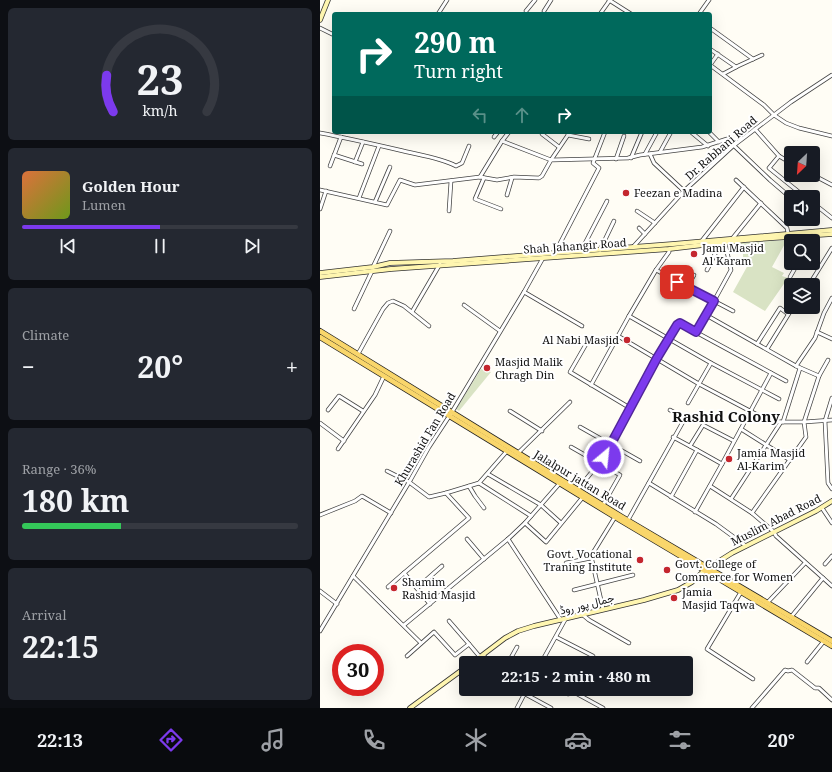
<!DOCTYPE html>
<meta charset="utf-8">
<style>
:root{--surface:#171b24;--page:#242831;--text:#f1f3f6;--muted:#9ea1a6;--line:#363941;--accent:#7c3aed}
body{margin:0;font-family:"Noto Serif",Vazirmatn,serif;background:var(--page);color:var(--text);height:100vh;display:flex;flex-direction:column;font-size:15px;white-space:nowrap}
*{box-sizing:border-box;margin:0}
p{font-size:13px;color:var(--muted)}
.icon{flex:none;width:22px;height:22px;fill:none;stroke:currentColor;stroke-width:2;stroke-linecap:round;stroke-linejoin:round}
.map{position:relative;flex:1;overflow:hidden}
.details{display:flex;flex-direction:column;gap:8px;padding:8px;background:#0d0f14;width:320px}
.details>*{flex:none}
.guide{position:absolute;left:12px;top:12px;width:380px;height:122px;border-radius:4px;box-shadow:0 4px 16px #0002;background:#00695c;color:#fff;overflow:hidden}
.needle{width:26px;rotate:205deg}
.fabs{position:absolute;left:464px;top:146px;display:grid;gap:8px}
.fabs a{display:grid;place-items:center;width:36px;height:36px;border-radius:4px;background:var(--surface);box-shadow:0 4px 16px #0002;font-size:20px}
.speed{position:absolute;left:12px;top:644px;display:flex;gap:8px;font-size:20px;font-weight:700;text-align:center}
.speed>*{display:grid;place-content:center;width:52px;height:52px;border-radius:50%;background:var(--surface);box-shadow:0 4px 16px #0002;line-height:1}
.speed .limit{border:6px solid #d22;background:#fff;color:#111}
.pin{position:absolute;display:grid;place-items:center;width:34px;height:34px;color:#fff;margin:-17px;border-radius:8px;box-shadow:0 2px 6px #0006}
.me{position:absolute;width:44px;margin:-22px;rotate:28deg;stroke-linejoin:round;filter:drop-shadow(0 0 3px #0008)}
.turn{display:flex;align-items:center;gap:14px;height:84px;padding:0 16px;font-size:18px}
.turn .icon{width:52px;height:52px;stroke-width:2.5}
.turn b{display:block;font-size:28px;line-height:34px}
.lanes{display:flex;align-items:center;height:38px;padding:0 16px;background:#0003;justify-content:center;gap:20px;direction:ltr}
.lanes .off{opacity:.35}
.big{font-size:30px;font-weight:700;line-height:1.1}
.details .widget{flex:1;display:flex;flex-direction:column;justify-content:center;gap:6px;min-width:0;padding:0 14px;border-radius:6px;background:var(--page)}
.details .dial{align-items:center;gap:0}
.dial svg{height:104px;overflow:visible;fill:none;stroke:var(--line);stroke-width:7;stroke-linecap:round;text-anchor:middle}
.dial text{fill:var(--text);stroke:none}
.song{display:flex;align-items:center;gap:12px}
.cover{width:48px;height:48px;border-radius:6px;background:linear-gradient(135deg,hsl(20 70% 55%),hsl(80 70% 35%))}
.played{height:4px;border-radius:2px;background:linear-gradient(90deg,var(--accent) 50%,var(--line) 50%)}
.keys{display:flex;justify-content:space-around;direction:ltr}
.heat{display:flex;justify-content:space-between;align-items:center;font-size:22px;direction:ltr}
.charge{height:6px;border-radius:3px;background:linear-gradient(90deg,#34c759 36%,var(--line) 0)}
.trip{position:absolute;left:139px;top:656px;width:234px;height:40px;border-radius:4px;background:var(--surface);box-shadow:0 4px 16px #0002;font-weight:700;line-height:40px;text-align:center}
.tab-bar{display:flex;height:64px;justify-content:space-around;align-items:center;background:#090b0e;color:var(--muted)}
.tab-bar .icon{width:28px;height:28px}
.tab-bar .on{color:var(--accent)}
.tab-bar b{font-size:18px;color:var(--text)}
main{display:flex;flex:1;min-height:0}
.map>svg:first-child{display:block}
.cemetery{fill:#d9e3c4}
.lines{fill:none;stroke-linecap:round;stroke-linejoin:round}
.street-casing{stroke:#444;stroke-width:4.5}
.secondary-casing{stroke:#333;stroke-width:5.5}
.primary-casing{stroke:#222;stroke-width:6}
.street{stroke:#fff;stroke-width:3}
.secondary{stroke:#fff6b0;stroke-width:4}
.primary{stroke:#f9d66b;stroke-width:4.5}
.route-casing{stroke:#51269a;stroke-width:10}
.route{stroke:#7c3aed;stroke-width:7}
.poi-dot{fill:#c4262e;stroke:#fff;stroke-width:1.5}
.labels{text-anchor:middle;stroke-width:4;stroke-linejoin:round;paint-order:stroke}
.street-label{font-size:11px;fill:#111;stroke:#fff}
.poi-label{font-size:11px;fill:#111;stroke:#fff;text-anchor:start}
.district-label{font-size:15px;font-weight:bold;fill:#111;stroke:#fff}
</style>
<main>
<section class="details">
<div class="widget dial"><svg viewBox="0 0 100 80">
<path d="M14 69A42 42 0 1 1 86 69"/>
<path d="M14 69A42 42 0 0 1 9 41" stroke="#7c3aed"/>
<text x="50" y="56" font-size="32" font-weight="700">23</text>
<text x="50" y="72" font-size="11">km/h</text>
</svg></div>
<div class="widget">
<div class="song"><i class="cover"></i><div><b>Golden Hour</b><p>Lumen</p></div></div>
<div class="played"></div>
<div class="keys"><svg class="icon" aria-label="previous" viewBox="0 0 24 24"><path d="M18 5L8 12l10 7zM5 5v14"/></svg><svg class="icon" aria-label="pause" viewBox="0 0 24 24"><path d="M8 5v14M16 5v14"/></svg><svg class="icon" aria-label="next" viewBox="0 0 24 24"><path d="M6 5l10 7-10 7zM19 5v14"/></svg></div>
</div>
<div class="widget"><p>Climate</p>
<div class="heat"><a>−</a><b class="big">20°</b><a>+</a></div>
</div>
<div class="widget"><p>Range · 36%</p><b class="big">180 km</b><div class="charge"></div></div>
<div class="widget"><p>Arrival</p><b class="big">22:15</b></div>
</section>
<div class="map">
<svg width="512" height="708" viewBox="0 0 512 708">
<rect width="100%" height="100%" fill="#fffdf5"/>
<g class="cemetery">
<path d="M467,240L452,267L464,273L462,276L468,278L445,311L413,292L428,265L423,262V253L415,245L416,243Z"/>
<path d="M161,369L171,372L139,411L136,409Z"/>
</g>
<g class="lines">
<g class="street-casing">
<g id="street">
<path d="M289,0L311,14"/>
<path d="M206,11L215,0"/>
<path d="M224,11L231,0"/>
<path d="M118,14L127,0"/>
<path d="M280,14L290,0"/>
<path d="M379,14L389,0"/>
<path d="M0,28L14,35"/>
<path d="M390,28L433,59"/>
<path d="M390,49L416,67"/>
<path d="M390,65L444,105L454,115L466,123L479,128L512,136"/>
<path d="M390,65L398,54"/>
<path d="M403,74L418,66L442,55"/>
<path d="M435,129L459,156L449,168L485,197"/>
<path d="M223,132L222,134L239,147"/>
<path d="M371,132L388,146"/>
<path d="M389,132L399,142"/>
<path d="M0,133C27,138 53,144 79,150C98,155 119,157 136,166L142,163L149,146"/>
<path d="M248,135L269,139"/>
<path d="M174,137L178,132"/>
<path d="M182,141L231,160L250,132"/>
<path d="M340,152L351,132"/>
<path d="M325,154L337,132"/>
<path d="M330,154L334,163L364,191"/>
<path d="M14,155L42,164"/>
<path d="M459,156L471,163"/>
<path d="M311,158L322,132"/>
<path d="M296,159L304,136"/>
<path d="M35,162L43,142"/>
<path d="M10,166L21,137"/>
<path d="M493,175L512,185"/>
<path d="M160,177L182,141L189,132"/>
<path d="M164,178L155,199L181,209"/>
<path d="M416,180L467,228L468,233"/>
<path d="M0,190L67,205L80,180L95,185L160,177L177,180L194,177L219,178L222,176L231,160L308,158L320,155L382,147L407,139L450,180L471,198"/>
<path d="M187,195L192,178"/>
<path d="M39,198L59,146"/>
<path d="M55,202L70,167"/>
<path d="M493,203L512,218"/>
<path d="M0,209L6,191"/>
<path d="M129,211L131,181"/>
<path d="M317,211L335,223"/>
<path d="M319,228L325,234"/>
<path d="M412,239L441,203"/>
<path d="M491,241L494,235"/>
<path d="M381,242L424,187"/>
<path d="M405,243L411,270L394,301L413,311"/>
<path d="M313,247L364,191L413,146L471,102L512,75"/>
<path d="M349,249V252L336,270L309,316L391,363L459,399"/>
<path d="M280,250L294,221"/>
<path d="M261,251L287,201"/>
<path d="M235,253L279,168L273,163L285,132"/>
<path d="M53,267L70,231"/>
<path d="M336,270L394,301L386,315"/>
<path d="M387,270L398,248V244"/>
<path d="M470,277L478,263"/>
<path d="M489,285L512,248"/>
<path d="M367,287L374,275"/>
<path d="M204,292L262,326"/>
<path d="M144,305L180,331"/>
<path d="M34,309L52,271"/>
<path d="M92,312L120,264"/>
<path d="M376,332L386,315L476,366"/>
<path d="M497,332L512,339"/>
<path d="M298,336L379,384L447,420L461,422H484L486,437L432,513L390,486"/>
<path d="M269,339L250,372L310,408"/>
<path d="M437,344L460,308L468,314"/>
<path d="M447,349L473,307"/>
<path d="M38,354L63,309L68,303L73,301L84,306L109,326"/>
<path d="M508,360L499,376L484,422L512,420"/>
<path d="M499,376L476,366L495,338L504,313L512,298"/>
<path d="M271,385L309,316"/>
<path d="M512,398L505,421L508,483L512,489"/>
<path d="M368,403L391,363"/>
<path d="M8,410L19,396L43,411"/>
<path d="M190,411L222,431"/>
<path d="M463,422L480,368"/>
<path d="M0,423L24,441"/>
<path d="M260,427L320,461"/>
<path d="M421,429L470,460"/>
<path d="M353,437L377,450"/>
<path d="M370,446L383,425L414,441"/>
<path d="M251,447L300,475L283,505"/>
<path d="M18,449L55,395L64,376"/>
<path d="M198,453L250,402"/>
<path d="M402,464L451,373"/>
<path d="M67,471L89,482L109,497L126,493"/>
<path d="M168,474L221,505L241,523"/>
<path d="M159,483L211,516"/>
<path d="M329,483L396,524L426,546"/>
<path d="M149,486L155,496L164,508"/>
<path d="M258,489L284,457L337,358L359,323L466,381"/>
<path d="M351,497L377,450L402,464L375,512"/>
<path d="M411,499L461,422"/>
<path d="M502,508L512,523"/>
<path d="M432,513L454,532L456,536L512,586"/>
<path d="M0,515L35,501L42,496L71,513"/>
<path d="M308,520L364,420V418L350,410"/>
<path d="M205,523L226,542L263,497"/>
<path d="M147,539L164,559"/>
<path d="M188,539L241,620"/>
<path d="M246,563L271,558"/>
<path d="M505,564L512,556"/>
<path d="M33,576L101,643"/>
<path d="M68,587L84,573"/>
<path d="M97,588L122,566"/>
<path d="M254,590L313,575"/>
<path d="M0,591L17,604"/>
<path d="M421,592L387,649L433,679"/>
<path d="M447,603L485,563"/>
<path d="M110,604L84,573L149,518L126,493L159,483L187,451"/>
<path d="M283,609L271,556L295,517"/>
<path d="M263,615L269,620L309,643"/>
<path d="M471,617L503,578"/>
<path d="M129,621L149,644"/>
<path d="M84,625L188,539L205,523L240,483"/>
<path d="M0,631L91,479L109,447L132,412L204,292L223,258"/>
<path d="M236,637L273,656"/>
<path d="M163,655L171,663"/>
<path d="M87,656L114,632L135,655L149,644L160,657"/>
<path d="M223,660L229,663"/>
<path d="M487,662L504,641"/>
<path d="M188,663L197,647"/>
<path d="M221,663L246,618"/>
<path d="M196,689L231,708"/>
<path d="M239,689L248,694L251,689"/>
<path d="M250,690L283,708"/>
<path d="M197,708L207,689"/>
<path d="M432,708L465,670L468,671L472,670L495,688H499L512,700"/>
</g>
</g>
<g class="secondary-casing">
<g id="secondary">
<path d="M0,20L8,0"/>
<path d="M0,273L53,267L70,263L133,261L222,254L353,244L512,230"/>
<path d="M0,277L71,269L349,249L425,240L512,234"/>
<path d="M152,663L185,638L198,631L214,626L324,600L358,590L372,582L385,570L412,553L496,511L512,501"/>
<path d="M90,708L146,667"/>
</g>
</g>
<g class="primary-casing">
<g id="primary">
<path d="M0,331L302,517L512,641"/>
<path d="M0,337L300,520L512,646"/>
</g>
</g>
<use href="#street" class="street"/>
<use href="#secondary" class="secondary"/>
<use href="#primary" class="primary"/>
</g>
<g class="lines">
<g class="route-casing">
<path id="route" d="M284,457L337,358L357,325L360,323L376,332L394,301L357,282"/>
</g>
<use href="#route" class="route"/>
</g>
<g class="poi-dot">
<circle cx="306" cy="193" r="4"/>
<circle cx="374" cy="254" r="4"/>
<circle cx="307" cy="340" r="4"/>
<circle cx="167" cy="368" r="4"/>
<circle cx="409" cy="459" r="4"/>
<circle cx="320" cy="560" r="4"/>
<circle cx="347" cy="570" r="4"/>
<circle cx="74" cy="588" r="4"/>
<circle cx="354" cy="598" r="4"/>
</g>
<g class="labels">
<g class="street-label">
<text transform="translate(401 148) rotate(-41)" y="4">Dr. Rabbani Road</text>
<text transform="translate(255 246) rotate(-4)" y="4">Shah Jahangir Road</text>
<text transform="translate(105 439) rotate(-59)" y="4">Khurashid Fan Road</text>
<text transform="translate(260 480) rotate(31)" y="4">Jalalpur jattan Road</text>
<text transform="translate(456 520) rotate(-27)" y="4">Muslim Abad Road</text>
<text transform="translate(267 604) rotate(-14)" y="4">جمال پور روڈ</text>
</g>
<g class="poi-label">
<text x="314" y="197">Feezan e Madina</text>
<text x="382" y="252">Jami Masjid<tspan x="382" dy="13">Al Karam</tspan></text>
<text x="299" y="344" text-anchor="end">Al Nabi Masjid</text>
<text x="175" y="366">Masjid Malik<tspan x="175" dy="13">Chragh Din</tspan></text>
<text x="417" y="457">Jamia Masjid<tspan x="417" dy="13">Al-Karim</tspan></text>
<text x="312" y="558" text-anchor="end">Govt. Vocational<tspan x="312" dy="13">Traning Institute</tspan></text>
<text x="355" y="568">Govt. College of<tspan x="355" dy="13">Commerce for Women</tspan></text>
<text x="82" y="586">Shamim<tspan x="82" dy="13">Rashid Masjid</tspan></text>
<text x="362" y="596">Jamia<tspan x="362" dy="13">Masjid Taqwa</tspan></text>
</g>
<g class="district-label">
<text x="406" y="422">Rashid Colony</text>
</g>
</g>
</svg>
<div class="fabs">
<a><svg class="needle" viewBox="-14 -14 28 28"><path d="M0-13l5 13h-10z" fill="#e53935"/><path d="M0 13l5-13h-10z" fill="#9ea1a6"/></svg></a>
<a><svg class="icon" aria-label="sound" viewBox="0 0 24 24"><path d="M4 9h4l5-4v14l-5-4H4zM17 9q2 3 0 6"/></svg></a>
<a><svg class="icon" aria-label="search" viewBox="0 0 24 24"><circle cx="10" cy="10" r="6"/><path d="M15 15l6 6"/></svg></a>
<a><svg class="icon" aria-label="layers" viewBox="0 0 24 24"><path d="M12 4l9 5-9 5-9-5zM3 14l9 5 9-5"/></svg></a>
</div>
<div class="speed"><div class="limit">30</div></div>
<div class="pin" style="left:357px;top:282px;background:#d93025"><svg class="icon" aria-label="arrive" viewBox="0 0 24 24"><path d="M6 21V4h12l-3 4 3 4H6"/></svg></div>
<svg class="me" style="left:284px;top:457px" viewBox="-20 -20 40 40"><circle r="17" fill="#7c3aed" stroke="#fff" stroke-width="3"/><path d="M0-11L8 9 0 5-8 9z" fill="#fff"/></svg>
<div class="trip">22:15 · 2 min · 480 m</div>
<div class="guide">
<div class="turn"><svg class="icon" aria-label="right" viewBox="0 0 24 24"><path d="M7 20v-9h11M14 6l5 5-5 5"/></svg><div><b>290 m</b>Turn right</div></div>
<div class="lanes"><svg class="icon off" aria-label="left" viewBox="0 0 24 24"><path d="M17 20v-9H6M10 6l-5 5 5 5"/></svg><svg class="icon off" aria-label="ahead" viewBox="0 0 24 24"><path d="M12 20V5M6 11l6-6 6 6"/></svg><svg class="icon" aria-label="right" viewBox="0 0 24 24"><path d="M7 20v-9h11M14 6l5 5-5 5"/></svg></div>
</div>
</div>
</main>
<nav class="tab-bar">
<b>22:13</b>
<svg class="icon on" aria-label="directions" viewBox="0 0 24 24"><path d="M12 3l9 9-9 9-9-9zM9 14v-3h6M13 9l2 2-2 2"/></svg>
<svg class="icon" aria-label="music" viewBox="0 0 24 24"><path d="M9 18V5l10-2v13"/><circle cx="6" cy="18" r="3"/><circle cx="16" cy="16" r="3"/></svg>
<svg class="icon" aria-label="phone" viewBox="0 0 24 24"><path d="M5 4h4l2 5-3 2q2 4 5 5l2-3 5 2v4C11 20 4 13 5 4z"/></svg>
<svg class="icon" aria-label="climate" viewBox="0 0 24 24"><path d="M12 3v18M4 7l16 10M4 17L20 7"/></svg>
<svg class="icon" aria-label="car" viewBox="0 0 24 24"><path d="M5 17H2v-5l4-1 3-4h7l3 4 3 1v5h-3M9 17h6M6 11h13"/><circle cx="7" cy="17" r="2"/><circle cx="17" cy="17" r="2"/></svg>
<svg class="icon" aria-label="filters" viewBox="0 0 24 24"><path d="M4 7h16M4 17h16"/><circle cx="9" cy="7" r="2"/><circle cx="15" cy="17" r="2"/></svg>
<b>20°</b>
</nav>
